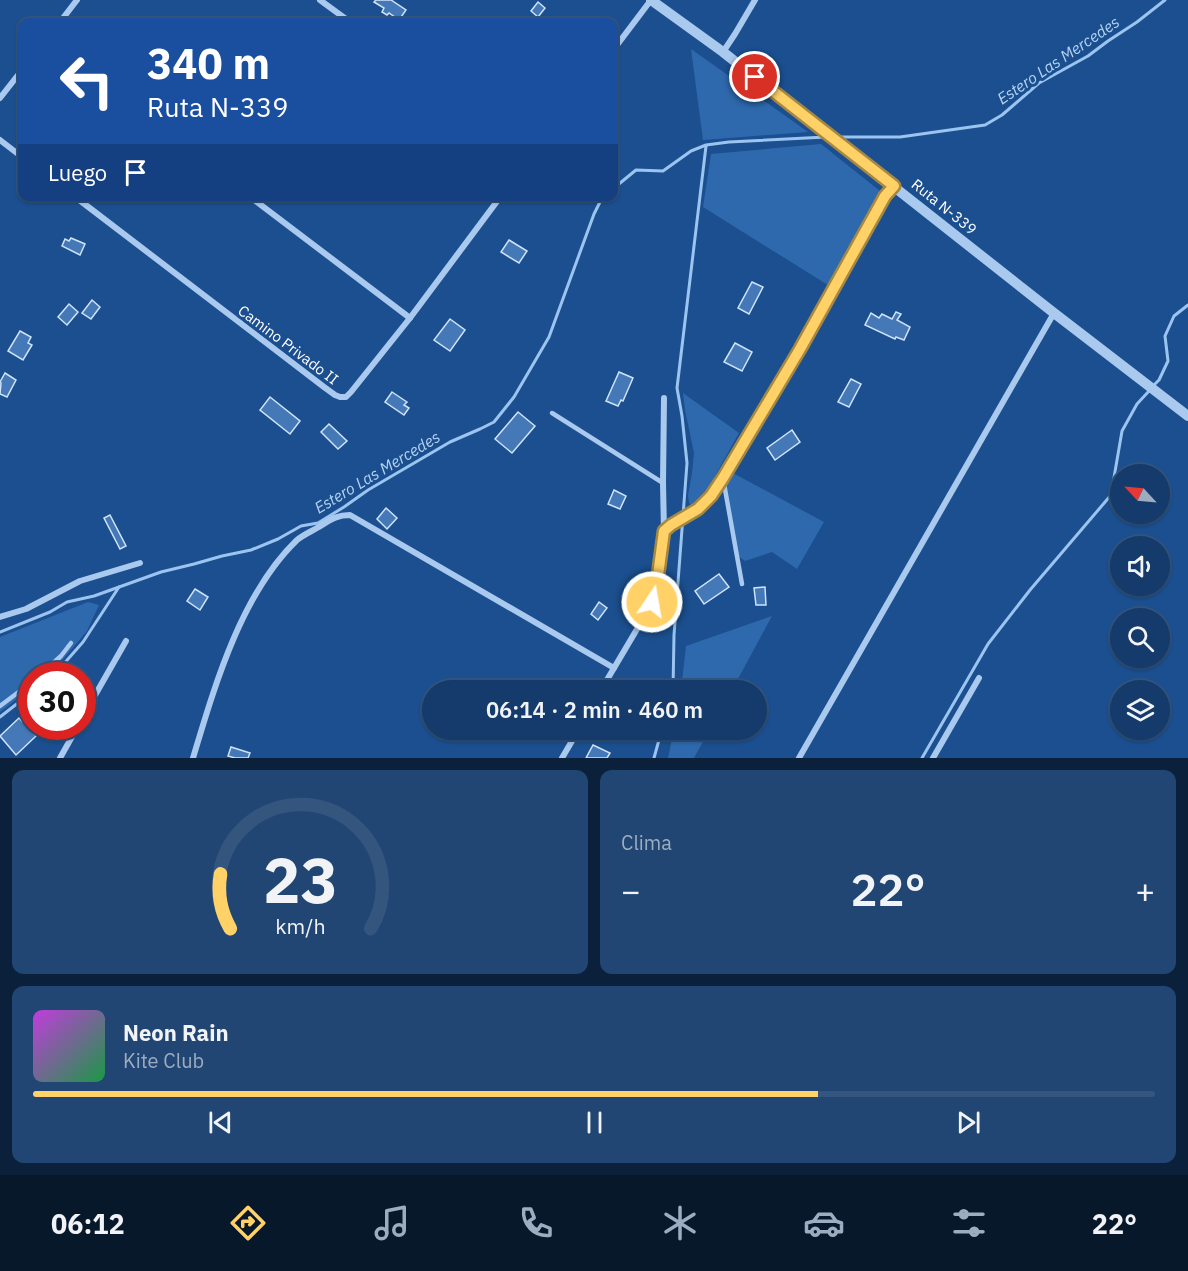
<!DOCTYPE html>
<html lang="es">
<meta charset="utf-8">
<style>
:root{--surface:#143b6b;--page:#214673;--text:#f1f3f6;--muted:#9dadc1;--line:#33557e;--accent:#ffd166}
body{margin:0;font-family:"IBM Plex Sans",sans-serif;background:var(--page);color:var(--text);height:100vh;display:flex;flex-direction:column;font-size:22px;white-space:nowrap}
*{box-sizing:border-box;margin:0}
p{font-size:20px;color:var(--muted)}
.icon{flex:none;width:33px;height:33px;fill:none;stroke:currentColor;stroke-width:2;stroke-linecap:round;stroke-linejoin:round}
.map{position:relative;height:758px;overflow:hidden}
.drawer{display:flex;flex-direction:column;gap:12px;padding:12px;background:#0b203b;flex:1}
.drawer>*{flex:none}
.banner{position:absolute;left:18px;top:18px;width:600px;height:183px;border-radius:12px;box-shadow:0 2px 4px #0004,0 0 0 2px var(--line);background:#1a4fa0;color:#fff;overflow:hidden}
.needle{width:39px;rotate:296deg}
.fabs{position:absolute;left:1110px;top:464px;display:grid;gap:12px}
.fabs a{display:grid;place-items:center;width:60px;height:60px;border-radius:50%;background:var(--surface);box-shadow:0 2px 4px #0004,0 0 0 2px var(--line);font-size:30px}
.speed{position:absolute;left:18px;top:662px;display:flex;gap:12px;font-size:30px;font-weight:700;text-align:center}
.speed>*{display:grid;place-content:center;width:78px;height:78px;border-radius:50%;background:var(--surface);box-shadow:0 2px 4px #0004,0 0 0 2px var(--line);line-height:1}
.speed .limit{border:9px solid #d22;background:#fff;color:#111}
.pin{position:absolute;display:grid;place-items:center;width:51px;height:51px;color:#fff;margin:-26px;border:3px solid #fff;border-radius:50%;box-shadow:0 2px 6px #0007}
.me{position:absolute;width:66px;margin:-33px;rotate:12deg;stroke-linejoin:round;filter:drop-shadow(0 0 4px #0008)}
.turn{display:flex;align-items:center;gap:21px;height:126px;padding:0 30px;font-size:27px}
.turn .icon{width:78px;height:78px;stroke-width:2.5}
.turn b{display:block;font-size:42px;line-height:51px}
.then{display:flex;align-items:center;height:57px;padding:0 30px;background:#0003;gap:12px;font-size:22px}
.big{font-size:45px;font-weight:600;line-height:1.1}
.drawer .widget{flex:1;display:flex;flex-direction:column;justify-content:center;gap:9px;min-width:0;padding:0 21px;border-radius:12px;background:var(--page)}
.drawer .dial{align-items:center;gap:0}
.dial svg{height:156px;overflow:visible;fill:none;stroke:var(--line);stroke-width:7;stroke-linecap:round;text-anchor:middle}
.dial text{fill:var(--text);stroke:none}
.song{display:flex;align-items:center;gap:18px}
.cover{width:72px;height:72px;border-radius:9px;background:linear-gradient(135deg,hsl(290 70% 55%),hsl(140 70% 35%))}
.played{height:6px;border-radius:3px;background:linear-gradient(90deg,var(--accent) 70%,var(--line) 70%)}
.keys{display:flex;justify-content:space-around;direction:ltr}
.heat{display:flex;justify-content:space-between;align-items:center;font-size:33px;direction:ltr}
.drawer .tiles{flex:1;display:grid;gap:12px;grid-template-columns:1fr 1fr}
.widget:last-child{grid-column:span 2}
.trip{position:absolute;left:422px;top:680px;width:345px;height:60px;border-radius:30px;background:var(--surface);box-shadow:0 2px 4px #0004,0 0 0 2px var(--line);font-weight:600;line-height:60px;text-align:center}
.tabs{display:flex;height:96px;justify-content:space-around;align-items:center;background:#08182b;color:var(--muted)}
.tabs .icon{width:42px;height:42px}
.tabs .current{color:var(--accent)}
.tabs b{font-size:27px;color:var(--text)}
.map>svg:first-child{display:block}
.green{fill:#2e69ad}
.lines{fill:none;stroke-linecap:round;stroke-linejoin:round}
.stream{stroke:#9cc4f0;stroke-width:3}
.building{fill:#4478b7;stroke:#cfe3fa;stroke-width:1.5}
.service{stroke:#a9c9ee;stroke-width:4.5}
.minor{stroke:#a9c9ee;stroke-width:6}
.tertiary{stroke:#a9c9ee;stroke-width:10}
.route-casing{stroke:#a68842;stroke-width:15}
.route{stroke:#ffd166;stroke-width:10}
.labels{text-anchor:middle;stroke-width:6;stroke-linejoin:round;paint-order:stroke}
.street-label{font-size:15px;fill:#fff;stroke:#1b4f8f}
.water-label{font-size:16px;font-style:italic;fill:#b5d3f5;stroke:#1b4f8f}
</style>
<div class="map">
<svg width="1188" height="758" viewBox="0 0 1188 758">
<rect width="100%" height="100%" fill="#1b4f8f"/>
<g class="green">
<path d="M691,49L808,132L703,140Z"/>
<path d="M821,144L885,195L831,287L703,207L711,154Z"/>
<path d="M683,393L739,433L706,492L695,509L689,503L688,495L692,473L694,453L685,410Z"/>
<path d="M733,473L824,522L797,569L772,552L745,561L734,553L724,489Z"/>
<path d="M88,602L99,605L87,631L53,671L48,675H32L31,688L0,712V637Z"/>
<path d="M772,616L732,690H681L686,646Z"/>
<path d="M674,729H710L694,758H668Z"/>
</g>
<g class="lines">
<g class="stream">
<path d="M836,137H900L985,125L1002,115L1039,83L1088,56L1108,41L1137,22L1165,0"/>
<path d="M614,188L636,170L663,171L691,151L706,145L729,142L826,137"/>
<path d="M1153,386L1159,380L1168,361L1165,336L1174,316L1188,305"/>
<path d="M0,632L50,612L67,602L94,596L161,572L194,564L222,556L251,550L278,539L301,526L318,523L344,507L368,490L450,442L480,429L494,422L514,397L549,337L594,214L603,196"/>
<path d="M54,675L83,642L119,587"/>
<path d="M673,690L674,635L687,463L682,416L677,388L706,146"/>
<path d="M0,717L32,692"/>
<path d="M654,758L662,729"/>
<path d="M922,758L988,644L1030,590L1111,495L1122,431L1137,404L1149,391"/>
</g>
</g>
<g class="building">
<path d="M376,0H391L406,10L399,20L389,13L387,15L382,12L384,8L374,2Z"/>
<path d="M538,2L545,8L538,17L531,11Z"/>
<path d="M71,238L85,244L80,255L62,246L65,239L69,241Z"/>
<path d="M509,240L527,251L519,263L501,252Z"/>
<path d="M752,282L763,287L749,314L738,308Z"/>
<path d="M92,300L100,307L91,319L82,313Z"/>
<path d="M69,304L78,312L67,325L58,317Z"/>
<path d="M896,312L901,314L897,320L910,327L904,340L896,337L895,339L865,325L871,313L879,318L882,314L892,319Z"/>
<path d="M450,319L465,330L450,351L434,340Z"/>
<path d="M20,331L31,337L28,343L32,345L23,360L8,351Z"/>
<path d="M735,343L752,352L742,371L724,362Z"/>
<path d="M619,372L633,378L623,401L621,400L618,406L606,401Z"/>
<path d="M5,373L16,380L7,397L0,394L1,383L0,382Z"/>
<path d="M851,379L861,384L849,407L838,402Z"/>
<path d="M392,392L407,402L404,405L409,408L404,415L385,402Z"/>
<path d="M270,397L300,421L290,434L260,410Z"/>
<path d="M518,412L535,426L512,453L495,439Z"/>
<path d="M329,424L347,441L338,449L321,432Z"/>
<path d="M792,430L800,442L775,460L767,448Z"/>
<path d="M614,490L626,496L620,509L608,504Z"/>
<path d="M386,508L397,518L387,529L377,519Z"/>
<path d="M110,515L126,546L120,549L104,518Z"/>
<path d="M719,574L729,587L704,604L695,591Z"/>
<path d="M765,587L766,605H756L754,588Z"/>
<path d="M195,589L208,597L200,610L187,601Z"/>
<path d="M599,602L607,608L598,620L591,614Z"/>
<path d="M19,718L36,736L16,755L0,736Z"/>
<path d="M593,745L610,753L607,758H586Z"/>
<path d="M231,747L250,753L248,758H235L228,756Z"/>
</g>
<g class="lines">
<g class="service">
<path d="M552,413L663,483"/>
<path d="M723,478L742,584"/>
<path d="M40,675L61,656L71,643"/>
<path d="M0,706L32,682"/>
</g>
<g class="minor">
<path d="M320,0L350,22"/>
<path d="M60,22L77,0"/>
<path d="M614,49L651,0"/>
<path d="M723,52L735,34L755,0"/>
<path d="M0,98L22,70"/>
<path d="M0,140L22,157"/>
<path d="M74,196L324,387L335,395L340,397H346L351,392L410,318L501,196"/>
<path d="M249,196L410,318"/>
<path d="M664,531L663,483L664,398"/>
<path d="M0,617L26,609L80,581L140,563"/>
<path d="M601,690L643,619L652,602L656,590L664,531C674,521 688,517 699,508C709,499 716,489 723,478L800,349L885,196L894,186"/>
<path d="M82,718L126,641"/>
<path d="M60,758L78,726"/>
<path d="M193,758C215,685 241,594 297,540C303,535 310,532 317,528C329,521 335,515 350,515L614,668"/>
<path d="M562,758L579,729"/>
<path d="M799,758L1054,313"/>
<path d="M933,758L979,678"/>
</g>
<path class="tertiary" d="M651,0L723,52L1054,313L1188,416"/>
</g>
<g class="lines">
<g class="route-casing">
<path id="route" d="M652,602L656,590L664,531L671,525L698,509L711,496L723,478L800,349L885,196L894,186L755,77"/>
</g>
<use href="#route" class="route"/>
</g>
<g class="labels">
<g class="street-label">
<text transform="translate(944 207) rotate(39)" y="5">Ruta N-339</text>
<text transform="translate(288 345) rotate(37)" y="5">Camino Privado II</text>
</g>
<g class="water-label">
<text transform="translate(1058 60) rotate(-34)" y="6">Estero Las Mercedes</text>
<text transform="translate(377 472) rotate(-31)" y="6">Estero Las Mercedes</text>
</g>
</g>
</svg>
<div class="fabs">
<a><svg class="needle" viewBox="-14 -14 28 28"><path d="M0-13l5 13h-10z" fill="#e53935"/><path d="M0 13l5-13h-10z" fill="#9dadc1"/></svg></a>
<a><svg class="icon" aria-label="sound" viewBox="0 0 24 24"><path d="M4 9h4l5-4v14l-5-4H4zM17 9q2 3 0 6"/></svg></a>
<a><svg class="icon" aria-label="search" viewBox="0 0 24 24"><circle cx="10" cy="10" r="6"/><path d="M15 15l6 6"/></svg></a>
<a><svg class="icon" aria-label="layers" viewBox="0 0 24 24"><path d="M12 4l9 5-9 5-9-5zM3 14l9 5 9-5"/></svg></a>
</div>
<div class="speed"><div class="limit">30</div></div>
<div class="pin" style="left:755px;top:77px;background:#d93025"><svg class="icon" aria-label="arrive" viewBox="0 0 24 24"><path d="M6 21V4h12l-3 4 3 4H6"/></svg></div>
<svg class="me" style="left:652px;top:602px" viewBox="-20 -20 40 40"><circle r="17" fill="#ffd166" stroke="#fff" stroke-width="3"/><path d="M0-11L8 9 0 5-8 9z" fill="#fff"/></svg>
<div class="trip">06:14 · 2 min · 460 m</div>
<div class="banner">
<div class="turn"><svg class="icon" aria-label="left" viewBox="0 0 24 24"><path d="M17 20v-9H6M10 6l-5 5 5 5"/></svg><div><b>340 m</b>Ruta N-339</div></div>
<div class="then">Luego<svg class="icon" aria-label="arrive" viewBox="0 0 24 24"><path d="M6 21V4h12l-3 4 3 4H6"/></svg></div>
</div>
</div>
<section class="drawer">
<div class="tiles">
<div class="widget dial"><svg viewBox="0 0 100 80">
<path d="M14 69A42 42 0 1 1 86 69"/>
<path d="M14 69A42 42 0 0 1 9 41" stroke="#ffd166"/>
<text x="50" y="56" font-size="32" font-weight="700">23</text>
<text x="50" y="72" font-size="11">km/h</text>
</svg></div>
<div class="widget"><p>Clima</p>
<div class="heat"><a>−</a><b class="big">22°</b><a>+</a></div>
</div>
<div class="widget">
<div class="song"><i class="cover"></i><div><b>Neon Rain</b><p>Kite Club</p></div></div>
<div class="played"></div>
<div class="keys"><svg class="icon" aria-label="previous" viewBox="0 0 24 24"><path d="M18 5L8 12l10 7zM5 5v14"/></svg><svg class="icon" aria-label="pause" viewBox="0 0 24 24"><path d="M8 5v14M16 5v14"/></svg><svg class="icon" aria-label="next" viewBox="0 0 24 24"><path d="M6 5l10 7-10 7zM19 5v14"/></svg></div>
</div>
</div>
</section>
<nav class="tabs">
<b>06:12</b>
<svg class="icon current" aria-label="directions" viewBox="0 0 24 24"><path d="M12 3l9 9-9 9-9-9zM9 14v-3h6M13 9l2 2-2 2"/></svg>
<svg class="icon" aria-label="music" viewBox="0 0 24 24"><path d="M9 18V5l10-2v13"/><circle cx="6" cy="18" r="3"/><circle cx="16" cy="16" r="3"/></svg>
<svg class="icon" aria-label="phone" viewBox="0 0 24 24"><path d="M5 4h4l2 5-3 2q2 4 5 5l2-3 5 2v4C11 20 4 13 5 4z"/></svg>
<svg class="icon" aria-label="climate" viewBox="0 0 24 24"><path d="M12 3v18M4 7l16 10M4 17L20 7"/></svg>
<svg class="icon" aria-label="car" viewBox="0 0 24 24"><path d="M5 17H2v-5l4-1 3-4h7l3 4 3 1v5h-3M9 17h6M6 11h13"/><circle cx="7" cy="17" r="2"/><circle cx="17" cy="17" r="2"/></svg>
<svg class="icon" aria-label="filters" viewBox="0 0 24 24"><path d="M4 7h16M4 17h16"/><circle cx="9" cy="7" r="2"/><circle cx="15" cy="17" r="2"/></svg>
<b>22°</b>
</nav>
